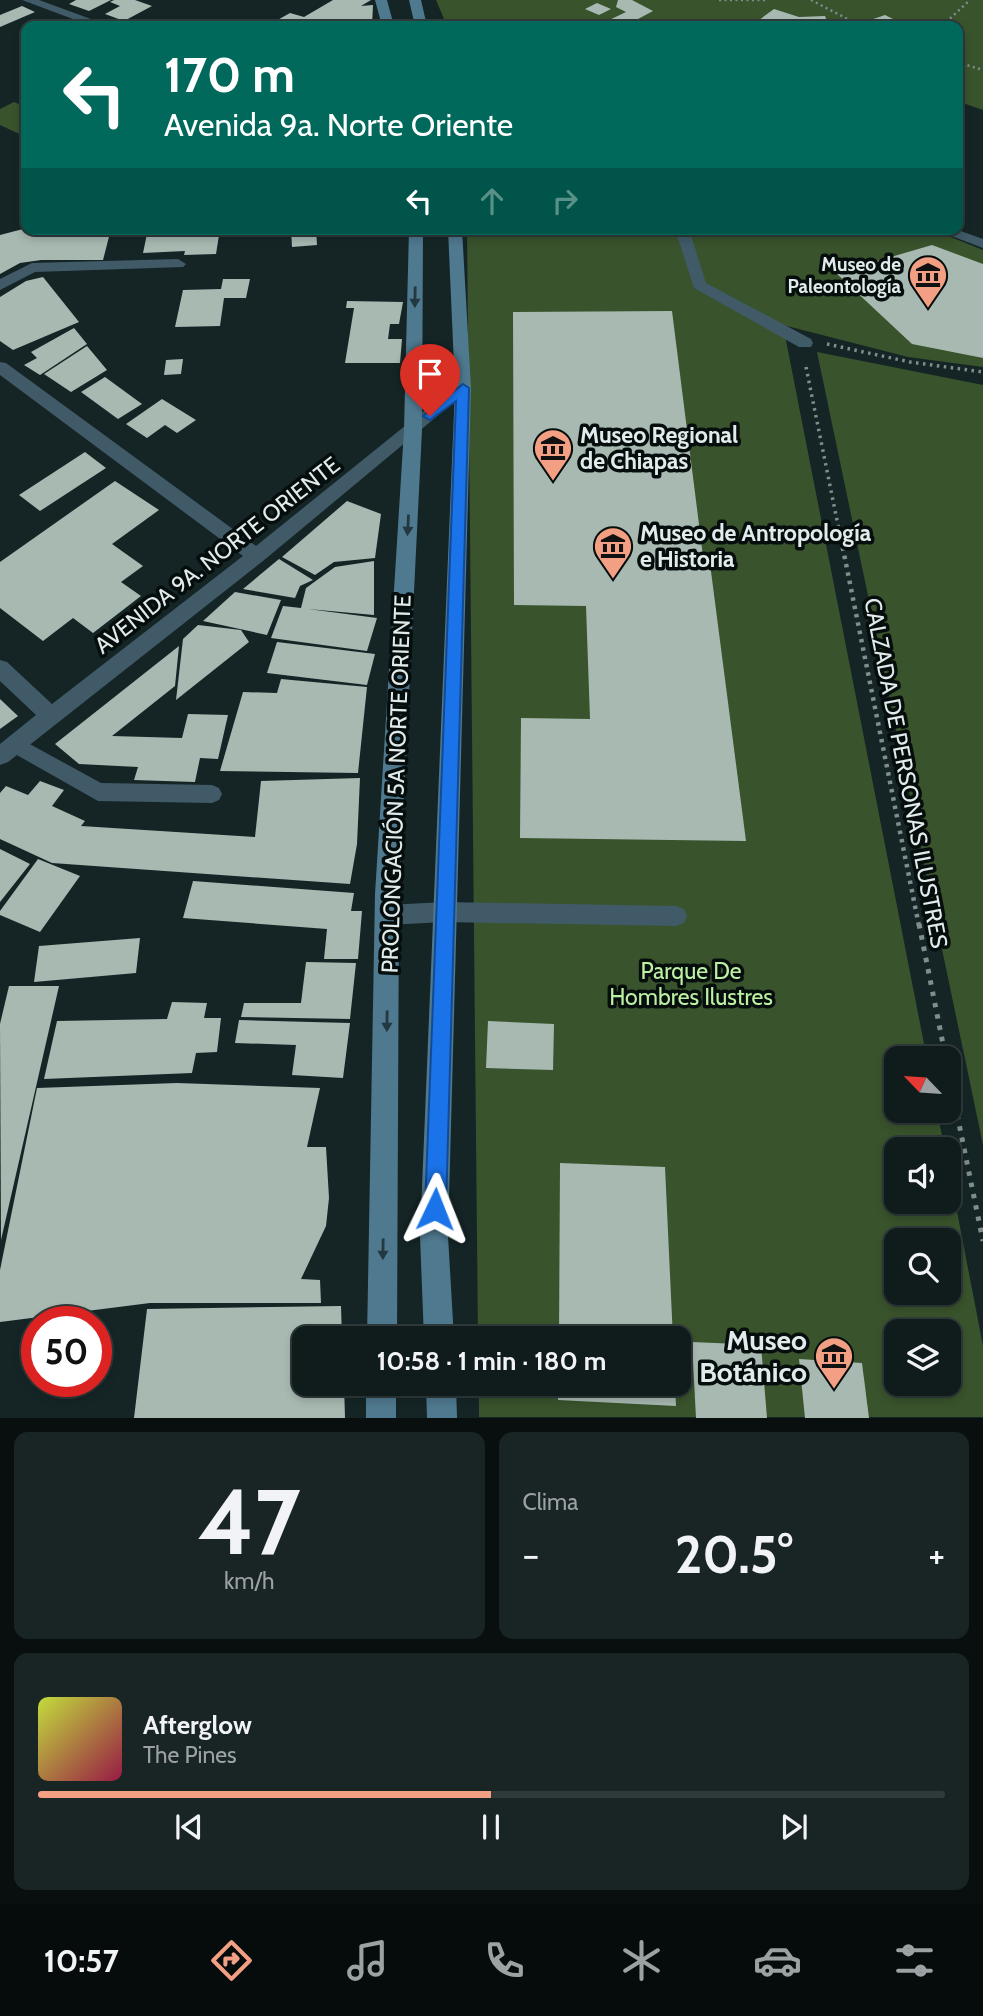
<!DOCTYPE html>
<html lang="es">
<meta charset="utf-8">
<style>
:root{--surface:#101c1c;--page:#192525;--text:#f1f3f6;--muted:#9ca1a3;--line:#303a3b;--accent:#f39f83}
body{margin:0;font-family:Cabin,sans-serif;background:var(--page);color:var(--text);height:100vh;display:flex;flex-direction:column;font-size:26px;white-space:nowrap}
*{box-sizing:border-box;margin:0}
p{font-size:23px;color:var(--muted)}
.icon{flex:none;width:38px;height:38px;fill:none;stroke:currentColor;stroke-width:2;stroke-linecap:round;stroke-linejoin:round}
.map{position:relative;height:1418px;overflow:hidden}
.sheet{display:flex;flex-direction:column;gap:14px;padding:14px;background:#090f0f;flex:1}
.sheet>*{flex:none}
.guide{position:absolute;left:21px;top:21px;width:942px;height:214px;border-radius:14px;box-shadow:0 4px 10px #0003,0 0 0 2px var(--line);background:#00695c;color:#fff;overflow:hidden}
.needle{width:46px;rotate:295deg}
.tools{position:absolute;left:884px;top:1046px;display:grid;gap:14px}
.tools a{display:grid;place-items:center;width:77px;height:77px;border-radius:14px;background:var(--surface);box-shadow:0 4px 10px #0003,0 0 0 2px var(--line);font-size:35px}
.speed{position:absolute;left:21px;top:1306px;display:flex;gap:14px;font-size:35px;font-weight:700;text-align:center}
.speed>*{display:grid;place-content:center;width:91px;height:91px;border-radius:50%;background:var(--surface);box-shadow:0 4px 10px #0003,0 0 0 2px var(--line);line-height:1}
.speed .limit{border:10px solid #d22;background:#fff;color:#111}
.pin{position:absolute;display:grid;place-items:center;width:60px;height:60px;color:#fff;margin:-72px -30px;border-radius:50% 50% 50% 0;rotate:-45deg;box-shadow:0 0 7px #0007}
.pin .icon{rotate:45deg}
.me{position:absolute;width:77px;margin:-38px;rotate:2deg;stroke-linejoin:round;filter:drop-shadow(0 0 5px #0008)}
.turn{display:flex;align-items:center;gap:24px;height:147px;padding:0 28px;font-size:32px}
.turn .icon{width:91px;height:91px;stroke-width:2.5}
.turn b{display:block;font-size:49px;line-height:60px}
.lanes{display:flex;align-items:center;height:66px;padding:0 28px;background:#0003;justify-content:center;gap:35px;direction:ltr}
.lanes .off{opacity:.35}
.big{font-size:52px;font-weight:700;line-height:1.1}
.sheet .tile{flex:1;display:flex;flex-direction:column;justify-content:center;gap:10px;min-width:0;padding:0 24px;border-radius:14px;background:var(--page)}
.sheet .dial{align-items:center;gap:0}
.dial b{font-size:91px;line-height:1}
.song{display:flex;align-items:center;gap:21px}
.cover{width:84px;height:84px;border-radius:10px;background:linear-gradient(135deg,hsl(70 70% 55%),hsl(340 70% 35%))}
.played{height:7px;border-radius:4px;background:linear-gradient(90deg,var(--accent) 50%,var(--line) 50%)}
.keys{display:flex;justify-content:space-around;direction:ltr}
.heat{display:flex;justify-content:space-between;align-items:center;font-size:38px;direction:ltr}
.sheet .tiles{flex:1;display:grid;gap:14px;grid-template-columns:1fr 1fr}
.tile:last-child{grid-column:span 2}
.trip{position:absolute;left:292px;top:1326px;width:399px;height:70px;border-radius:14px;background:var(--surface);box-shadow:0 4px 10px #0003,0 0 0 2px var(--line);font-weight:700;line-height:70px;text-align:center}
.tab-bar{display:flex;height:112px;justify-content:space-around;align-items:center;background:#060b0b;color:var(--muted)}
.tab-bar .icon{width:49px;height:49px}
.tab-bar .on{color:var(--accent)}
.tab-bar b{font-size:32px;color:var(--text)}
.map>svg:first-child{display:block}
.green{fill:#39532c;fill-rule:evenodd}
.building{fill:#a8b9b2}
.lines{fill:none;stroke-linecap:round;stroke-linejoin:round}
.path-far3{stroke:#808d8d;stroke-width:2.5;stroke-dasharray:2 3.5;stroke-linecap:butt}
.path-far2{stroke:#808d8d;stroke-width:3.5;stroke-dasharray:2.5 4.5;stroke-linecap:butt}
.path-far1{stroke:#808d8d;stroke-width:4.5;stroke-dasharray:3.5 5;stroke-linecap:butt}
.path{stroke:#808d8d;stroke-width:5;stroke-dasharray:4.5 7;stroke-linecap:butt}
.lane{fill:#405a68;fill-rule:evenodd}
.street{fill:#405a68;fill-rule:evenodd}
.secondary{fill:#4f798f;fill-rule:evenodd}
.oneway{fill:#233841}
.route{fill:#1a73e8;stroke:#114b97;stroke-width:2}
.labels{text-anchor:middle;stroke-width:7;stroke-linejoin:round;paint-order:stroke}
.far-poi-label{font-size:19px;font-weight:bold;fill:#e1ebeb;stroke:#060d0d;text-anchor:end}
.poi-label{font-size:23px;font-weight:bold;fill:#e1ebeb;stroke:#060d0d;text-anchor:start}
.street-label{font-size:23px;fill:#e1ebeb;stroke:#060d0d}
.park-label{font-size:23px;fill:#bcf0a2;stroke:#060d0d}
.near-poi-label{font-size:28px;font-weight:bold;fill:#e1ebeb;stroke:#060d0d;text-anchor:end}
</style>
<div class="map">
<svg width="983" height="1418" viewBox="0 0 983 1418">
<rect width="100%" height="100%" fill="#152526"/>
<g class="green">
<path d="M436,0H983V110L957,101V26H447Z"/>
<path d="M14,102L26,107V137L0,125V109Z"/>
<path d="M467,229H931L983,250V367L908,357L783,325L927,1059H896V1111H937L945,1150H896V1202H948L949,1170L983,1346V1417H479V1384H679V1339H478ZM896,1241H948V1293H896ZM896,1332H948V1384H896Z"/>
<path d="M817,352L983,385V1145Z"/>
</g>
<g class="building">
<path d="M76,0H111L89,11L69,4Z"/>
<path d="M114,0H135L152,6L124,21L105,14L120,6L110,2Z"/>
<path d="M333,0H371L361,6L373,5L372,26H285L274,22L290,13L304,17Z"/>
<path d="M618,0H632L653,11L625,26H615L605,22L626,12L616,7Z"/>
<path d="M597,3L611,9L599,15L585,9Z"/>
<path d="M22,6L35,12L0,27V15Z"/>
<path d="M774,9L799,17L825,16L829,26H751Z"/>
<path d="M885,15L895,20L877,26L859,24Z"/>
<path d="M25,215L26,229H111L103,260H41L20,263L0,274V235L23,229Z"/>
<path d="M148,229H220L216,254L184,255L185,251L143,253Z"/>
<path d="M291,229H316L317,245L292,247Z"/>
<path d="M932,245L983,264V358L912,344L836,273Z"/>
<path d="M43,277L79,322L13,350L0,341V297L26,281Z"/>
<path d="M223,279H250L246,298H224L220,326L175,327L183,290L221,289Z"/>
<path d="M347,301L403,302L399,324H390L388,339H402L400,363H345L354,308H346Z"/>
<path d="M672,311L703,556H709L746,841L520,838L521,718L590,719L586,606L514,605L513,312Z"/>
<path d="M74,328L87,344L40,375L24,365L37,358L31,352Z"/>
<path d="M87,346L107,370L71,392L44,374Z"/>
<path d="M183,359L181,374L164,375L166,360Z"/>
<path d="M105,377L142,404L118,419L81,392Z"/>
<path d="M162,399L196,420L177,433L165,425L147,438L126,424Z"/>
<path d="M85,452L106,468L40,511L19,495Z"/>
<path d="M115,481L159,510L112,544L143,566L121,582L141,596L93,633L73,618L43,641L0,608V562Z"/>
<path d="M347,501L381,514L375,558L334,562L315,575L282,557Z"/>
<path d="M279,559L313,580L300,586L295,598L243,589Z"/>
<path d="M374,561V615L308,609L377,618L367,651L271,638L283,606L301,608L306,588L335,567Z"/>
<path d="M235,592L281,600L267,635L203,621Z"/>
<path d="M198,625L241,630L249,642L176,700L183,639Z"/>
<path d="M277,642L375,654L367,685L267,673Z"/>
<path d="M179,646L175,686L112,736L182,738L188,714L228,715L218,759L200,758L195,782L134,780L138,767L79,764L55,744Z"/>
<path d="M281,679L367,687L358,773L220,771L243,692L277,693Z"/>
<path d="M0,699L18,716L0,729Z"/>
<path d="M360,778L357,844L350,884L52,863L0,839V793L6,786L28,795L40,781L64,790L52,806L85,821L81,826L255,837L261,781Z"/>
<path d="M0,849L30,864L0,902Z"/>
<path d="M38,859L80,876L40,932L0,915V911Z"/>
<path d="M193,881L354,893L351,911H362L358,959H324L327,929L183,918Z"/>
<path d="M140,938L136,973L34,982L39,946Z"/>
<path d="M306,962L356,963L350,1019L241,1017L244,1003H301Z"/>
<path d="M9,986H59L1,1240L0,1024Z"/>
<path d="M172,1002L207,1003L204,1018H221L217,1052L196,1053L192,1073L44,1079L57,1021L167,1019Z"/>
<path d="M239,1020L350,1023L343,1078L292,1075L296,1045L235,1043Z"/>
<path d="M488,1021L554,1024L553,1070L486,1068Z"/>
<path d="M177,1083L320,1088L307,1147H326L329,1198L326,1226L301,1279L320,1280L321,1303H150L0,1322V1270L37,1088Z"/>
<path d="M560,1163L665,1167L673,1339H559Z"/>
<path d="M341,1306L342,1339H304V1384H344L345,1418H134L147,1309Z"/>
<path d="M692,1342L761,1345L767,1418H696Z"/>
<path d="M799,1359L862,1363L869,1418H805Z"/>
<path d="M558,1384H675L676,1406L558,1400Z"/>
</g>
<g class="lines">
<g class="path-far3">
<path d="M719,0H767"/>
<path d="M811,0L861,26"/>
<path d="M942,26L970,0"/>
<path d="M957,62L983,70"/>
</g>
<g class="path-far2">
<path d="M827,344L910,362L983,372"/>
<path d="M806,367L841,540"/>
</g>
<path class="path-far1" d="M841,539L919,926"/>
<g class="path">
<path d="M919,924L946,1059"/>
<path d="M948,1070L983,1241"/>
</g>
<g class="lane">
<path d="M15,736L101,783L212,785L219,788L222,794L219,800L212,803L98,801L8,750L5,744L8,738Z"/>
<path d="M444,902L676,906L684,909L687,916L684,923L676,926L444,922L388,925L380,922L377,915L380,908L388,905Z"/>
</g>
<g class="street">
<path d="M22,0H39L99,22L89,25Z"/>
<path d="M675,229H689L706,283L811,339L813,343L811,347H799L694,288Z"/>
<path d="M933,229H955L983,239V248Z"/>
<path d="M178,259L186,264L183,267L35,272L0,290V279L32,263Z"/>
<path d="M0,362L6,363L256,546L457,384H469L471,388L263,561L8,762L0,765V744L36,715L0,681V660L7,662L52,704L243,556L0,375Z"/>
</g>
<g class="secondary">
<path d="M375,0H387L394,26H382Z"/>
<path d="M409,0H421L427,26H415Z"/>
<path d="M409,229H423L422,430L399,894L397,1339H367L375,894L404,430Z"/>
<path d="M448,229H462L471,388L448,1236L454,1339H424L420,1236L455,388Z"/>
<rect x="366" y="1384" width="30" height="34"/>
<path d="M426,1384H456L457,1418H427Z"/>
</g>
</g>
<defs><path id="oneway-solid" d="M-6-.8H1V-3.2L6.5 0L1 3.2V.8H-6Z" transform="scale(1.75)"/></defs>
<g class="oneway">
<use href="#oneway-solid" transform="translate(415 297) rotate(91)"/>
<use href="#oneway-solid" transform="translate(408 525) rotate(93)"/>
<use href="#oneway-solid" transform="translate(387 1021) rotate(91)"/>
<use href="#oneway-solid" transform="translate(383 1249) rotate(91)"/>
</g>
<path class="route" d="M463,384L469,388L446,1209L443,1216L435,1219L428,1216L425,1209L456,401L430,420L423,416Z"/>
<defs>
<g id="museum-pin" transform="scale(2.0125)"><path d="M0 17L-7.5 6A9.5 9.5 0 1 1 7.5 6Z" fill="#f39f83" stroke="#060d0d"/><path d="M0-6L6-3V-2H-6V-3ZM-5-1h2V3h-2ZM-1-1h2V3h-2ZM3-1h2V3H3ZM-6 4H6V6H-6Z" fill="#111"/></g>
</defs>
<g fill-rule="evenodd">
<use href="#museum-pin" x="928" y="275"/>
<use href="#museum-pin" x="553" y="448"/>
<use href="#museum-pin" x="613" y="546"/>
<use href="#museum-pin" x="834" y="1356"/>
</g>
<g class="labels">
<g class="far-poi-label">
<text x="901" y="271">Museo de<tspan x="901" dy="22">Paleontología</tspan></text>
</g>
<g class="poi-label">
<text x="580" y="443">Museo Regional<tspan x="580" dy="26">de Chiapas</tspan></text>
<text x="640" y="541">Museo de Antropología<tspan x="640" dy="26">e Historia</tspan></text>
</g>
<g class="street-label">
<text transform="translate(217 555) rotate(-38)" y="8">AVENIDA 9A. NORTE ORIENTE</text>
<text transform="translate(906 773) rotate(79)" y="8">CALZADA DE PERSONAS ILUSTRES</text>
<text transform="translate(396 784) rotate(-88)" y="8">PROLONGACIÓN 5A NORTE ORIENTE</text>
</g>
<g class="park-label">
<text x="691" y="979">Parque De<tspan x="691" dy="26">Hombres Ilustres</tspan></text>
</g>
<g class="near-poi-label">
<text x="807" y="1350">Museo<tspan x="807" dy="32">Botánico</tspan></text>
</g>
</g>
</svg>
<div class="tools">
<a><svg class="needle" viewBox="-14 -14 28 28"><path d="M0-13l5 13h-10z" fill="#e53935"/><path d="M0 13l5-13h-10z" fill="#9ca1a3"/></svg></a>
<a><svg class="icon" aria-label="sound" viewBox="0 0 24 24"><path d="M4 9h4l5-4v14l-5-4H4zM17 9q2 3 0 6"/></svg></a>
<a><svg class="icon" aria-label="search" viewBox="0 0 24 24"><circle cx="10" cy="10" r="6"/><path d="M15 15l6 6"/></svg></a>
<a><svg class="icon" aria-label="layers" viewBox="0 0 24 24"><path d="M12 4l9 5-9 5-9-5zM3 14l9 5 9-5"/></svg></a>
</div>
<div class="speed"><div class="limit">50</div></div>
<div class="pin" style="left:430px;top:416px;background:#d93025"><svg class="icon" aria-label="arrive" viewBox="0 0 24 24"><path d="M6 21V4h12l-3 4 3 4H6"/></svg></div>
<svg class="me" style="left:435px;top:1209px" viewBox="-20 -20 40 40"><path d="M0-17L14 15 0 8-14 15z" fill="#1a73e8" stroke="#fff" stroke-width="4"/></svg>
<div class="trip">10:58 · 1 min · 180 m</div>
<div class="guide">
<div class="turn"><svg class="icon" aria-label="left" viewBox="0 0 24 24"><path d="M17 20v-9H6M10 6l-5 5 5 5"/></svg><div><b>170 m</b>Avenida 9a. Norte Oriente</div></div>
<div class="lanes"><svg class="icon" aria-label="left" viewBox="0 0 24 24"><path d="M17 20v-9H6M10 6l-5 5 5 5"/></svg><svg class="icon off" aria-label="ahead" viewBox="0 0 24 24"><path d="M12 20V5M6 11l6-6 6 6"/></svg><svg class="icon off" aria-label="right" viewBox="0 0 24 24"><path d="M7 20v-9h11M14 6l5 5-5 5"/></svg></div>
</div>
</div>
<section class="sheet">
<div class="tiles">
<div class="tile dial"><b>47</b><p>km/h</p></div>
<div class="tile"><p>Clima</p>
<div class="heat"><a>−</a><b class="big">20.5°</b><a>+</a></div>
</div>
<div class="tile">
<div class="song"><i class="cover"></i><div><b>Afterglow</b><p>The Pines</p></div></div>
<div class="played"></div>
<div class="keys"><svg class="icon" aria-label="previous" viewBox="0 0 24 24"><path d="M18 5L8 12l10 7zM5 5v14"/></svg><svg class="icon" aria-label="pause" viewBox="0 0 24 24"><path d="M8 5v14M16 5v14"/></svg><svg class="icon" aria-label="next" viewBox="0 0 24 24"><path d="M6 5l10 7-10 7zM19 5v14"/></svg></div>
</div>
</div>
</section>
<nav class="tab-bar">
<b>10:57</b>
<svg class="icon on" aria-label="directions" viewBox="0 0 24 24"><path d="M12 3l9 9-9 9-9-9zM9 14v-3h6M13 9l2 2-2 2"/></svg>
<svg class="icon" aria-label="music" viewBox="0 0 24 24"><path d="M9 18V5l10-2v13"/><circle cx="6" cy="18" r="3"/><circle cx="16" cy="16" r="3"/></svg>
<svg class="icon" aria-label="phone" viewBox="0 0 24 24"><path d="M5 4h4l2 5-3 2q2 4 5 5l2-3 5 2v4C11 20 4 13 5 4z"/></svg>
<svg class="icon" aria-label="climate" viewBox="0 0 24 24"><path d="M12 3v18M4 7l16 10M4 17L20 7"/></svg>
<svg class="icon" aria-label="car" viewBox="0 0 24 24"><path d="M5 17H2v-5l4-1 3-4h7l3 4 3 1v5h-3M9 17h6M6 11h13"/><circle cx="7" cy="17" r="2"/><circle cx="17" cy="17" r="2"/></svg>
<svg class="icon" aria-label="filters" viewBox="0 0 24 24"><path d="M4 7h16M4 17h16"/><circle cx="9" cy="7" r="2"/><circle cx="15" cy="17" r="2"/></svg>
</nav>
